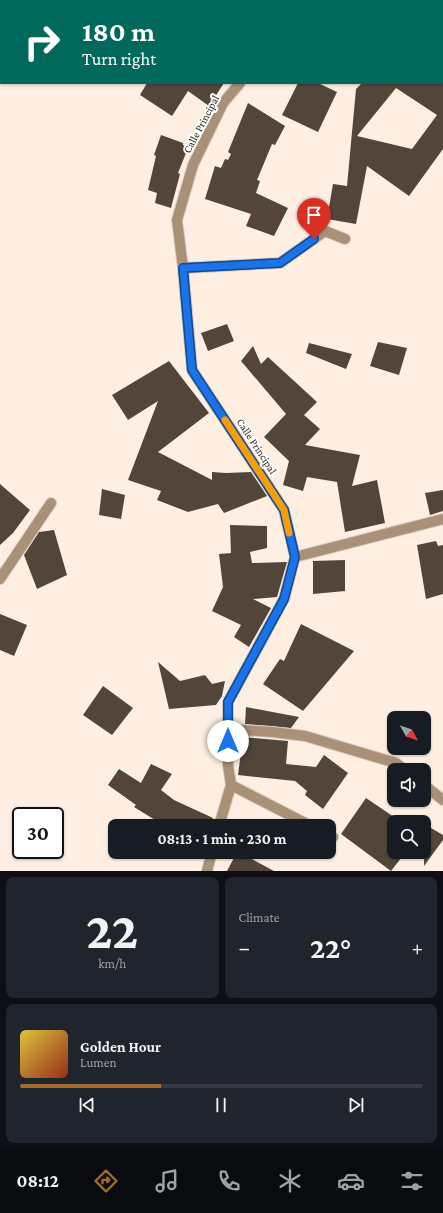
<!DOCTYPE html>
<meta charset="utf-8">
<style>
:root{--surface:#171b24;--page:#20242c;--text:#f1f3f6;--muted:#9ea1a6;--line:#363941;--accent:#a56b2b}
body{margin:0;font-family:"Crimson Pro",serif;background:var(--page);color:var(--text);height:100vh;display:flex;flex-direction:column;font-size:15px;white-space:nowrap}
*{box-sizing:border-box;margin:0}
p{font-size:13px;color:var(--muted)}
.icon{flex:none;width:22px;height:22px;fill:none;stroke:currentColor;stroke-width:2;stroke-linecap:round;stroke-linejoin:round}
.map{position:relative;height:871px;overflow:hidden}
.side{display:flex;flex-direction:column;gap:6px;padding:6px;background:#0d0f14;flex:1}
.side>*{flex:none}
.hud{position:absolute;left:0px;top:0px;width:443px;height:84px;box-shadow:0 1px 3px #0004;background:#00695c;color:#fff;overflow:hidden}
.needle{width:26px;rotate:130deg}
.buttons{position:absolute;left:387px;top:711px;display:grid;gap:8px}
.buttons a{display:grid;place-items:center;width:44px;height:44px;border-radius:8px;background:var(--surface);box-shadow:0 1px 3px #0004;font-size:20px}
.speed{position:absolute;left:12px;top:807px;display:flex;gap:8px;font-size:20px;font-weight:700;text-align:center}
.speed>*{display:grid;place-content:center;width:52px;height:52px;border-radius:50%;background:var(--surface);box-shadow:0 1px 3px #0004;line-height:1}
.speed .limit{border:2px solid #111;border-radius:6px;background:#fff;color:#111}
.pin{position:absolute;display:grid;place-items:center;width:34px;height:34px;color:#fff;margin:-41px -17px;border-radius:50% 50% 50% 0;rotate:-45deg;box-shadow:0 0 4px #0007}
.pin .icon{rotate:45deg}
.me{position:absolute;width:44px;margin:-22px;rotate:0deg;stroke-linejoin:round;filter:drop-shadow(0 0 3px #0008)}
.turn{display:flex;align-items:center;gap:14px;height:84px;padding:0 16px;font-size:18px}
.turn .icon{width:52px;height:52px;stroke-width:2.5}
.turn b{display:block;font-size:28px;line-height:34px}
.big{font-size:30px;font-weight:700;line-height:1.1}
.side .tile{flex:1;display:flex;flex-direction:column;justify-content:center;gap:6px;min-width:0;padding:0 14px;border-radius:8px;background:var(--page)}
.side .dial{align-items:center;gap:0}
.dial b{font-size:52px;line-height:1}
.song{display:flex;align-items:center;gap:12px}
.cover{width:48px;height:48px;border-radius:6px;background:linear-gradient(135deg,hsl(50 70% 55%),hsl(10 70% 35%))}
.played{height:4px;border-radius:2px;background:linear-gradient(90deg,var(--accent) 35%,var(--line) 35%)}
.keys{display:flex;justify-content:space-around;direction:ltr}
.heat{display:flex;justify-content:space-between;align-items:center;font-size:22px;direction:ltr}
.side .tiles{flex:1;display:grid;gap:6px;grid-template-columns:1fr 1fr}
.tile:last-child{grid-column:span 2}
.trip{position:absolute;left:108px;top:819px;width:228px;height:40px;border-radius:8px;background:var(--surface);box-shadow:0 1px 3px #0004;font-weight:700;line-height:40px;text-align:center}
.tabs{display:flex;height:64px;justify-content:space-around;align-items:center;background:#090b0e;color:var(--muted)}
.tabs .icon{width:28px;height:28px}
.tabs .selected{color:var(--accent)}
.tabs b{font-size:18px;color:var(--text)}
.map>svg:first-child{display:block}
.building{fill:#52463b;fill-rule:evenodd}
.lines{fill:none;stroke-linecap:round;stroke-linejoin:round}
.street-casing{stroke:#d7cabe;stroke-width:12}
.street{stroke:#aa9077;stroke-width:10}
.route-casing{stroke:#114b97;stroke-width:10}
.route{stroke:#1a73e8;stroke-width:7}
.slow{stroke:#f59e0b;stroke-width:7}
.labels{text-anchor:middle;stroke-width:4;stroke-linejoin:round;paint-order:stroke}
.street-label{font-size:11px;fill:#241f1a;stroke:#fff}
</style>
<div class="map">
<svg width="443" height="871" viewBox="0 0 443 871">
<rect width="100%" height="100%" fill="#feefe2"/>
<g class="building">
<path d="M147,83H224L209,106L188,91L172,116L140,95Z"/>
<path d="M298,83H318L337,92L318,132L282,115Z"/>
<path d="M362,83H443V149L409,196L367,166L356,224L327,219L333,184L347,186L356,89ZM396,88L437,115L412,149L357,136Z"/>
<path d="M248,103L285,126L275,145L272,144L257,180L260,181L256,193L288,208L274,236L246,226L251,214L205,199L215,166L221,168L225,159L228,160L231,154L228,152Z"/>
<path d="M161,135L183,143V145L188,148L178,173L180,174L171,208L155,203L157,193L148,190L156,156L154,155Z"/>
<path d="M227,324L234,341L208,351L201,333Z"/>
<path d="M378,342L407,348L399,375L370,366Z"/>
<path d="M309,343L352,354L346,369L306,353Z"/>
<path d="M253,346L261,364L268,357L317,402L304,415L320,429L305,445L360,455L352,486L377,480L385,523L345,532L337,482L307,477L303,491L283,485L289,461L264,437L286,414L241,361Z"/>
<path d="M169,361L209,413L158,452L212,480V472L226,473L251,472L267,496L224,513L218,504L188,512L157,500L161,491L128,480L158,401L128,420L112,395Z"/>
<path d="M0,484L30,510L13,533L0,545Z"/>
<path d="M102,489L125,495L121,519L99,515Z"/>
<path d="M443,490V511L430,515L425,493Z"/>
<path d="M230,525L267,526V548L250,552L252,563L287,562L277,597L253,599L271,608L249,647L234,637L241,625L212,611L223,587L219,554L231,553Z"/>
<path d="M54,530L67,575L37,589L24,555L39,532Z"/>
<path d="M436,541L438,546L443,545V594L426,599L417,545Z"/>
<path d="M345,560V591L313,594V561Z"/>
<path d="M0,614L27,625L14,656L0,650Z"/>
<path d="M301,624L354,651L303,711L263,684L280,659L284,661Z"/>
<path d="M158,662L180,681L205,675L212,684L225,681L222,696L216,705L169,709Z"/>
<path d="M103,686L133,708L112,735L83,715Z"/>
<path d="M246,707L299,717L291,728L245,724Z"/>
<path d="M243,737L288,741L286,764L316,767L324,755L348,773L323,809L305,795L307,791L295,781L238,775Z"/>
<path d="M151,764L172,774L161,790L174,800L213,818L209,826H158L160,823L134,807L136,805L108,785L119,769L141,783Z"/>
<path d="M366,798L394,817V852H406L391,871L341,834Z"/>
<path d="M424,824L443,835V840L424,866Z"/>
<path d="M237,852H239L274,871H227Z"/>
</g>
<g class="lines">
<g class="street-casing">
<g id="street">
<path d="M289,1V0"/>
<path d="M183,268L280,263L325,231L345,239"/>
<path d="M295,557L443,519"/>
<path d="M0,579L51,503"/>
<path d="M228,729L272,732L305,736L396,763L405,770"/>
<path d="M231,785L311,826"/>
<path d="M424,785L443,800"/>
<path d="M219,826L231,785L228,765V702L284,599L295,557L284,510L192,370L183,268L177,220L193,165L223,103L240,83"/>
<path d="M329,835L333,837"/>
<path d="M207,871L212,852"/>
</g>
</g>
<use href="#street" class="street"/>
</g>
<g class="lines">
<g class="route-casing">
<path id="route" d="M228,741V702L284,599L295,557L284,510L192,370L183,268L280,263L314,239"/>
</g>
<use href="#route" class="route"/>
<path class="slow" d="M225,420L284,510L289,533"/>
</g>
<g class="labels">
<g class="street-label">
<text transform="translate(201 124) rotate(-62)" y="4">Calle Principal</text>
<text transform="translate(257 446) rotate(57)" y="4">Calle Principal</text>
</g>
</g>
</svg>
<div class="buttons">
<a><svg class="needle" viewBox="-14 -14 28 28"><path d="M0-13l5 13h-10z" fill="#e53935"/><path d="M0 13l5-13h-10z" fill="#9ea1a6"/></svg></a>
<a><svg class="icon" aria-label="sound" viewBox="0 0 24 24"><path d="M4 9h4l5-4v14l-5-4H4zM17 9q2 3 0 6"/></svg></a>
<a><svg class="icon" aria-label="search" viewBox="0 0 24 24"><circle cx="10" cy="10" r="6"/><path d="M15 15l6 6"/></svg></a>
</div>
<div class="speed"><div class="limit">30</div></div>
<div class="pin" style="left:314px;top:239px;background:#d93025"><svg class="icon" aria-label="arrive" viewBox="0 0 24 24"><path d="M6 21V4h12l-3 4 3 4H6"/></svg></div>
<svg class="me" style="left:228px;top:741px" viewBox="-20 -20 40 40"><circle r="19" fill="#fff"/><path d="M0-13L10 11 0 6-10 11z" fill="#1a73e8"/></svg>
<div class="trip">08:13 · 1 min · 230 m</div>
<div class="hud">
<div class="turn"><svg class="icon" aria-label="right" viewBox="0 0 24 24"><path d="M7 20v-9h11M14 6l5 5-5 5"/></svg><div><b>180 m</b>Turn right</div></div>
</div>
</div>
<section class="side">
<div class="tiles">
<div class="tile dial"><b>22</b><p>km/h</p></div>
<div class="tile"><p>Climate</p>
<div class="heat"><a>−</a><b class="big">22°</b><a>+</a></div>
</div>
<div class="tile">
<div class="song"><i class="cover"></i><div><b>Golden Hour</b><p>Lumen</p></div></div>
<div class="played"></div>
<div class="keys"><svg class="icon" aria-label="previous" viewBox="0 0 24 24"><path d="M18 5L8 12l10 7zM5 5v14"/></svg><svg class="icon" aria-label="pause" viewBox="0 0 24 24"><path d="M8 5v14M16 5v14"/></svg><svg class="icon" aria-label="next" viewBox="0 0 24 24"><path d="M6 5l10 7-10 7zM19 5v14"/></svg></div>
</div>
</div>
</section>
<nav class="tabs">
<b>08:12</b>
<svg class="icon selected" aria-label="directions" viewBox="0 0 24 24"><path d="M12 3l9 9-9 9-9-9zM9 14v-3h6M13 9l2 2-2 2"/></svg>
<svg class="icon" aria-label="music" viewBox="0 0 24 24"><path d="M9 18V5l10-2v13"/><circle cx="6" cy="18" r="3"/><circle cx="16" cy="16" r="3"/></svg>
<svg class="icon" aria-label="phone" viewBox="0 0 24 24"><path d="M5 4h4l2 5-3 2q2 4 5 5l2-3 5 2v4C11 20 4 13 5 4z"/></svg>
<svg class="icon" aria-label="climate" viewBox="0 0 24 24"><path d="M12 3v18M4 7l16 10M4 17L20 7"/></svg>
<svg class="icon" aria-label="car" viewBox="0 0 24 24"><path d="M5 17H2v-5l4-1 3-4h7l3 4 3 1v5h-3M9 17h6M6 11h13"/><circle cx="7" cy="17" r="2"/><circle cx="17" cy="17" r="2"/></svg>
<svg class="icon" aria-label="filters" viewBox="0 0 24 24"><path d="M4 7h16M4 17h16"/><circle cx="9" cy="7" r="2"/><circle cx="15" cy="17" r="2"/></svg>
</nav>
